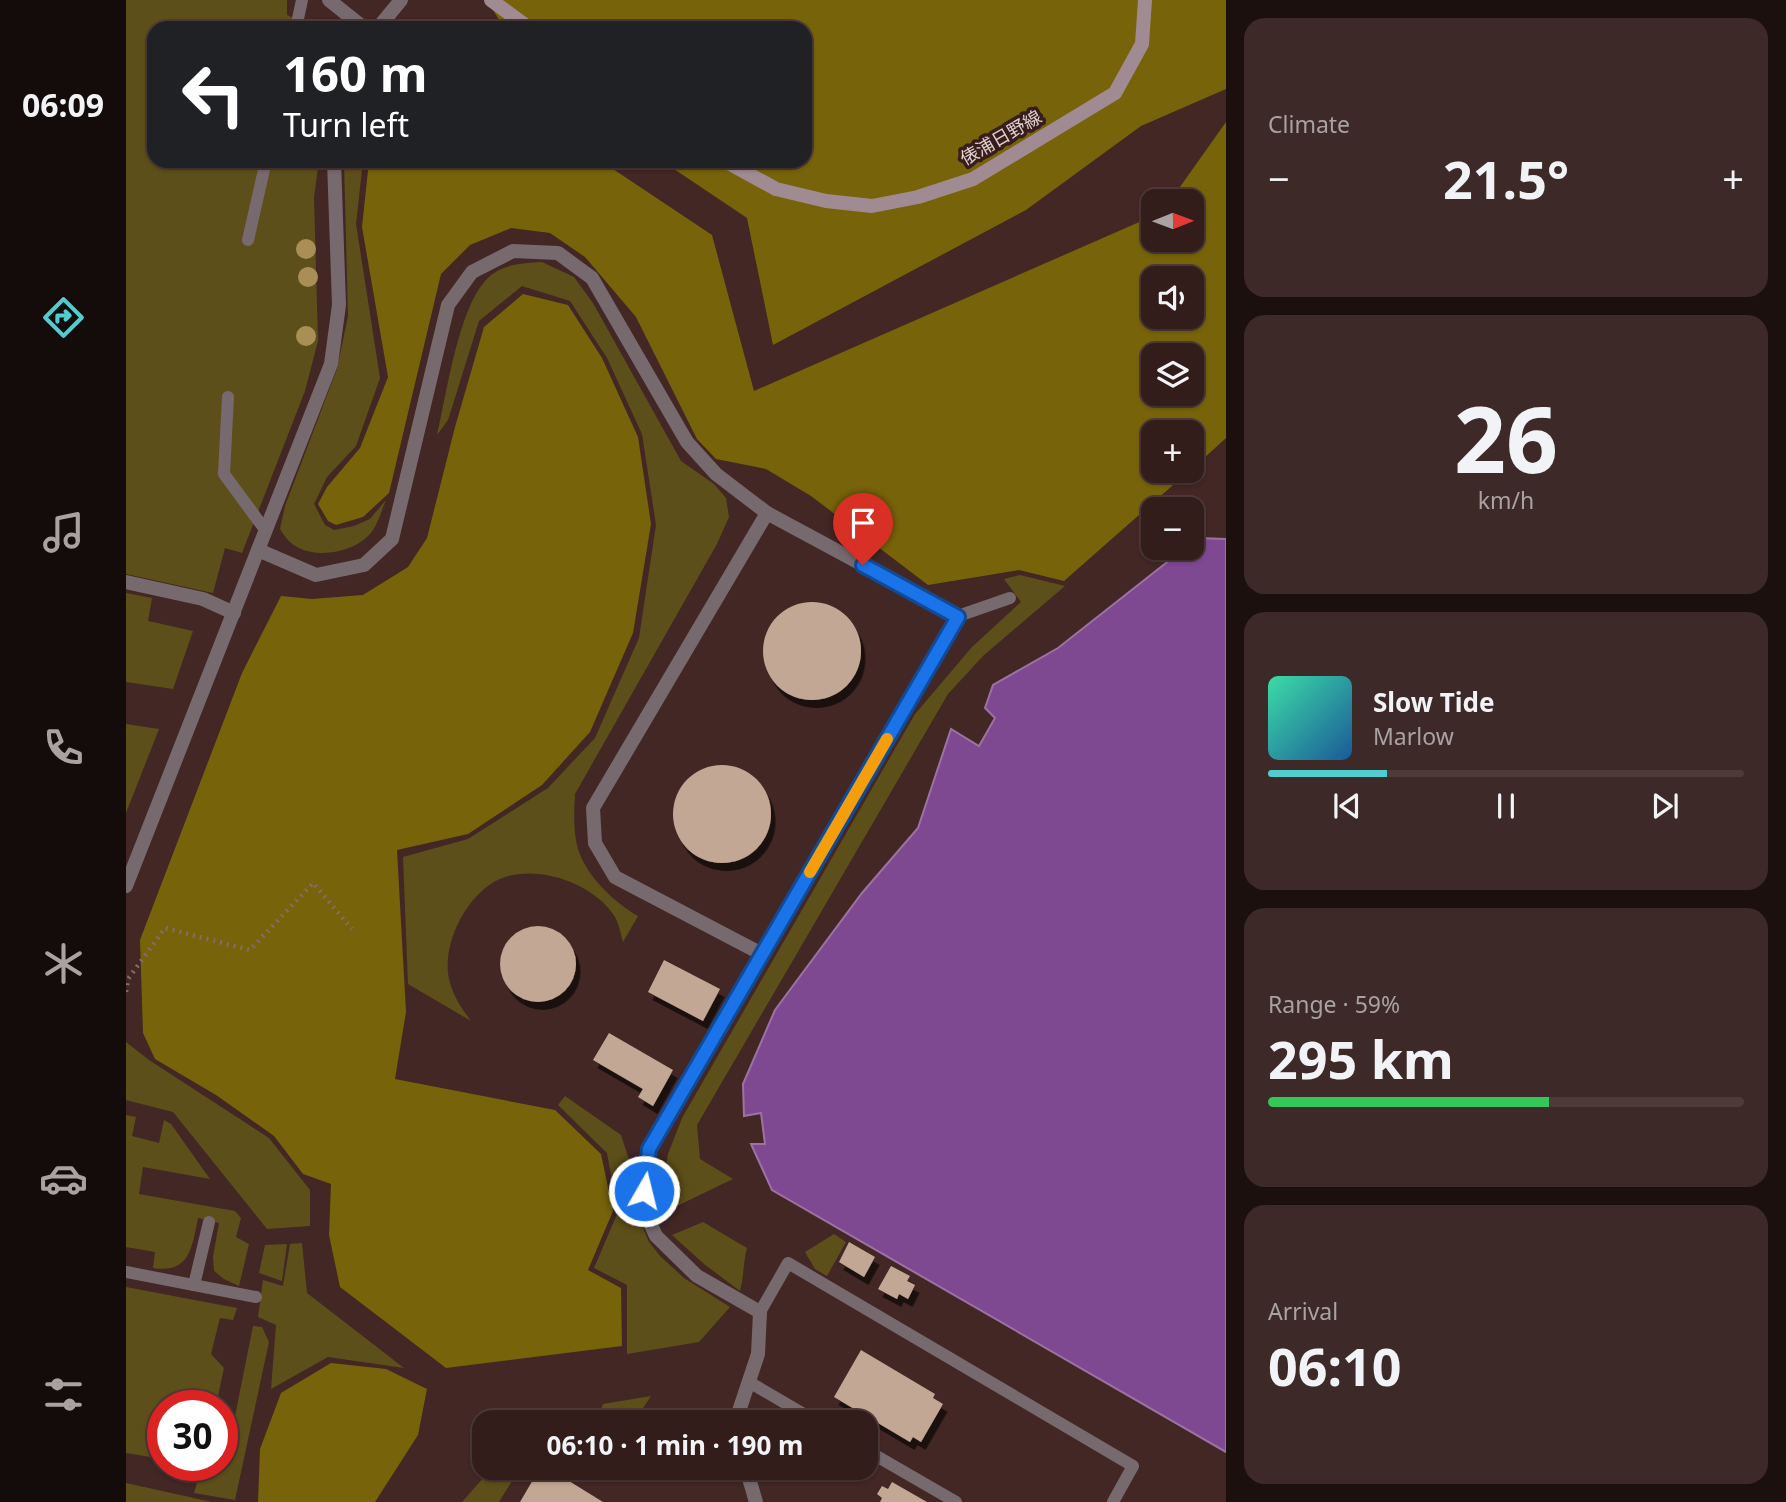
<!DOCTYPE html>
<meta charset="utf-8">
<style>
:root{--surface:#321d1b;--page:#3d2a28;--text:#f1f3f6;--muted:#a8a2a3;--line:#4d3b3a;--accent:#52cdcf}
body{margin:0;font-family:"Noto Sans","Noto Sans JP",sans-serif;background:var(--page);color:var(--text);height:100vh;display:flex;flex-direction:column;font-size:26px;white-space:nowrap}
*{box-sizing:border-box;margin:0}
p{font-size:23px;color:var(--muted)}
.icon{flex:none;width:38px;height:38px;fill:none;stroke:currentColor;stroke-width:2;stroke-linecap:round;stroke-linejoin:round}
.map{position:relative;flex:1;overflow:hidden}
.panel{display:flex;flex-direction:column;gap:18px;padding:18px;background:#1c100f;width:560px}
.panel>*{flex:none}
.guide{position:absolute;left:21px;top:21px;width:665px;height:147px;border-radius:21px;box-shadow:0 2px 5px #0004,0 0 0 2px var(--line);background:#202124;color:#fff;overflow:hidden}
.needle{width:46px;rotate:89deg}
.buttons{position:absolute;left:1015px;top:189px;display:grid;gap:14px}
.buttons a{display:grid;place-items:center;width:63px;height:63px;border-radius:14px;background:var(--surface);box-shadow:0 2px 5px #0004,0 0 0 2px var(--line);font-size:35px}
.speed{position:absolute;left:21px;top:1390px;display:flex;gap:14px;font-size:35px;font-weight:700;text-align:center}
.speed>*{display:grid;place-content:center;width:91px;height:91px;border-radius:50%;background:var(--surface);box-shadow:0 2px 5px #0004,0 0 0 2px var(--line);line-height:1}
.speed .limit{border:10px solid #d22;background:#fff;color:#111}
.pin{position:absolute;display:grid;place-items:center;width:60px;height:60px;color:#fff;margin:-72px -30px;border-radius:50% 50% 50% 0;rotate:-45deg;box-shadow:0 0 7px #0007}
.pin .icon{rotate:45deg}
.me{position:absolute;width:77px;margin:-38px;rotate:8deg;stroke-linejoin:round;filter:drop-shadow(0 0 5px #0008)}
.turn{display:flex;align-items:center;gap:24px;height:147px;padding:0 21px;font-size:32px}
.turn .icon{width:91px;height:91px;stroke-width:2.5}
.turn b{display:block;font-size:49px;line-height:60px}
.big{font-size:52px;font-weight:700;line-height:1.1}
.panel .widget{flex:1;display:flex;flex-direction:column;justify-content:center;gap:10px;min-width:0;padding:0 24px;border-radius:21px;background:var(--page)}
.panel .dial{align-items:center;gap:0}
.dial b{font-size:91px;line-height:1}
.song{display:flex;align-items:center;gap:21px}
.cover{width:84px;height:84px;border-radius:10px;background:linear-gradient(135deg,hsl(160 70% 55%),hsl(210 70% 35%))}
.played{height:7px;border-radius:4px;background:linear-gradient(90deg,var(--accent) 25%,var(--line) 25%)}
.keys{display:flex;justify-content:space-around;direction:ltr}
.heat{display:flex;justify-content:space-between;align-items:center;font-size:38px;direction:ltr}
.charge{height:10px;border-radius:5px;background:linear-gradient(90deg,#34c759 59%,var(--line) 0)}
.trip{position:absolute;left:346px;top:1410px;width:406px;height:70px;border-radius:21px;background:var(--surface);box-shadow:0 2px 5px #0004,0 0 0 2px var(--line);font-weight:700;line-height:70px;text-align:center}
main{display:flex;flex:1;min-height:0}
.tab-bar{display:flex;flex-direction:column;width:126px;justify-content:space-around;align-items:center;background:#140c0b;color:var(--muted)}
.tab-bar .icon{width:49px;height:49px}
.tab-bar .on{color:var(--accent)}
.tab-bar b{font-size:32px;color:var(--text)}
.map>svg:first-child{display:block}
.green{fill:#5d4f19}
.forest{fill:#77630a;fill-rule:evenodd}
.water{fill:#7e4991;stroke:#9c72a3;stroke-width:2}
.building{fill:#c2a894;filter:url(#shadow)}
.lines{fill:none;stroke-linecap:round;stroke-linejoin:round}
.path{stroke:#836c69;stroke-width:4.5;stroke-dasharray:2 5;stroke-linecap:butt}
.lane{stroke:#776a6f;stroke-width:12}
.street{stroke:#776a6f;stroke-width:14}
.secondary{stroke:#a08b93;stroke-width:14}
.tree{fill:#a98e56}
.route-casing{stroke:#114b97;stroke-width:18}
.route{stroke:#1a73e8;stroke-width:12}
.slow{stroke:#f59e0b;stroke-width:12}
.labels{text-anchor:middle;stroke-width:7;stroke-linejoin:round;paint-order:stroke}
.street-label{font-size:18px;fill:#e2d0ce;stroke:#371d1b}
</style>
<main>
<nav class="tab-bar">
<b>06:09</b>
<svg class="icon on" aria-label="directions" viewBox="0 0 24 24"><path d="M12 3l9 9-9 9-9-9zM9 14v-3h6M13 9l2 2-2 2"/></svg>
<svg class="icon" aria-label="music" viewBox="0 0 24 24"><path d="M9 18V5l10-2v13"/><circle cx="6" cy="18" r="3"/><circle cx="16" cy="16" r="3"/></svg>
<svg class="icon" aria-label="phone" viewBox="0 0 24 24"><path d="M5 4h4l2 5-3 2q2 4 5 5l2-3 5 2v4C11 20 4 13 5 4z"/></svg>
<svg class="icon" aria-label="climate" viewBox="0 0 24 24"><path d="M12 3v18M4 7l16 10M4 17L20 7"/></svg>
<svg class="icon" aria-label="car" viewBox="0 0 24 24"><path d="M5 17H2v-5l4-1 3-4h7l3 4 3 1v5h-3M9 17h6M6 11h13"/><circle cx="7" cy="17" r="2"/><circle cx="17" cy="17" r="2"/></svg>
<svg class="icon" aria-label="filters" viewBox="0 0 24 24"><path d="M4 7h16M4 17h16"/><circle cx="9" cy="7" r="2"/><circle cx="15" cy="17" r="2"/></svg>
</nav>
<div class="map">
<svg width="1100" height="1502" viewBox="0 0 1100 1502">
<defs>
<filter id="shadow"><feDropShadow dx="4.5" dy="8" stdDeviation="0" flood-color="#0009"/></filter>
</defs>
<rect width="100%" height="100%" fill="#422724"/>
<g class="green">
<path d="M0,0H161V15L188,28H28V161H193L188,197L192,341L179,391L116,553L99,548L87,593L0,574Z"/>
<path d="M218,161H237L230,224L254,378L230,446L201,477L188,504L199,525L208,530L228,526L244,519L260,500C256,509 253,521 247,530C233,551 195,559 173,548C164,544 159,537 154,529L159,506L211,369L222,316Z"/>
<path d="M416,262L448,277L467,303L555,461L588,484L600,498L603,517L591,544L449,794C448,813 447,831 452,849C460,876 489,903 512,916L497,942C495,935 493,924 489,917C469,884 415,865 379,877C342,889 313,946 324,983C328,997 336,1009 345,1021L282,984L277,857L342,839L422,788L469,738L513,638L530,525L516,434L481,358L444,301L396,286L353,321L322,420L311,435C321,393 332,310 360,280C374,264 397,263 416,262Z"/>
<path d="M894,575L939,586L857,656L822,694L571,1125L574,1159L607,1179L553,1205L534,1201L542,1154L556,1118L789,714L846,647L895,602L878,579Z"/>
<path d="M0,593L26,598L22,621L67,631L47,689L0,682Z"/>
<path d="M0,724L33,729L0,813Z"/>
<path d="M0,1042L23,1060L143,1138L184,1190V1226L141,1229L47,1112L0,1100Z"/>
<path d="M439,1096L495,1135L512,1187V1216L523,1242L534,1256L558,1278L604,1307L573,1342L501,1354V1285L468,1268L492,1212L481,1153L432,1105Z"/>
<path d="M0,1115L10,1117L6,1136L33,1143L38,1120L45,1124L84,1179L17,1167L13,1194L109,1211L115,1218L110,1237L123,1244L113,1286L98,1279L88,1271L87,1257L93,1223L72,1218C66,1247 64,1274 27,1268L29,1252L0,1247Z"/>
<path d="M577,1222L621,1248C617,1263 618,1276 614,1291L578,1264L546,1235Z"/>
<path d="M708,1234L720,1242L701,1276L689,1269L679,1252Z"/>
<path d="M176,1243L181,1293L278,1368L202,1357L145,1389L150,1325L132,1317L137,1280L157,1286L164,1244Z"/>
<path d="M161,1244L156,1281L133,1273L139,1245Z"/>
<path d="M0,1287L111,1308L107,1320L94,1318L85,1354L98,1368L90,1405H37V1459L0,1453Z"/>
<path d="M127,1326L136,1327L143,1342L109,1500L68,1493L76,1465H96V1435L107,1426Z"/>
<path d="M525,1396L511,1417L499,1408L489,1423H470L477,1404Z"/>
<path d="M366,1468H394L373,1502H336Z"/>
<path d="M0,1483L86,1502H0Z"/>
</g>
<g class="forest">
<path d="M361,0H1100V89L1015,126L900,210L647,345L621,218L536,161H679V28H378Z"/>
<path d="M1100,122V438L1066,469V432H1027V471H1063L938,581L893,570L802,585L685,496L640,469L590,459L571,439L510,317L459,257L424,233L385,228L344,245L315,274L263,493L237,517L210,525L202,521L192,504L201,487L234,448L262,377L236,227L243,161H475L586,235L628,391L1027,216V240H1066V201H1044ZM1027,278H1066V317H1027ZM1027,355H1066V394H1027Z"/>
<path d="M397,294L442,305L476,358L512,437L525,524L507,633L464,732L416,785L342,834L271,850L280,1012L269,1079L429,1110L475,1154L487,1211L462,1270L495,1288L496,1346L320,1368L214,1287L203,1235L205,1184L177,1174L148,1136L90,1095L29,1059L17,1033L14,940L116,673L155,596L186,599L237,595L282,567L301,538L329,427L358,327Z"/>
<path d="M205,1363L260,1369L301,1389L292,1435L249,1502H132L134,1449L155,1393Z"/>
</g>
<path class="water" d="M1072,538L1100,539V1452L646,1190L625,1144H639L635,1113L618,1116L617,1084L649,1010L736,893L792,828L825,729L853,746L869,718L859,708L867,685L932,648L1059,548H1066V543Z"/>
<g class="building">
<circle cx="686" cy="651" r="49"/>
<circle cx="596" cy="814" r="49"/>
<circle cx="412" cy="964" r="38"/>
<path d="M538,960L594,989L577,1021L522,992Z"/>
<path d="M483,1033L547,1070L527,1106L512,1097L517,1089L467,1060Z"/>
<path d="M723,1242L749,1257L738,1277L713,1262Z"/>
<path d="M765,1266L784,1276L781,1281L789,1285L782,1299L773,1294L771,1299L752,1289Z"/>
<path d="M735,1350L809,1394L807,1398L817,1404L795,1442L787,1437L784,1442L708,1397Z"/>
<path d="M414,1468H422L477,1502H394Z"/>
<path d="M766,1482L801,1502H754L756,1498L751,1494L756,1486L762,1489Z"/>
</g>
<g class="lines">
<path class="path" d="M0,992L2,979L39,928L124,950L187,883L226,929"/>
<g class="lane">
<path d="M170,28L176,0"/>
<path d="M122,240L140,161"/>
<path d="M102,397L98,474L140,531"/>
<path d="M832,616L884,598"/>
<path d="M0,1272L130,1297"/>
<path d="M68,1285L83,1222"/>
<path d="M634,1312L662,1263L1007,1466L987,1502"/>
<path d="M623,1382L693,1423"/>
<path d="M740,1450L830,1502"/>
</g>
<g class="street">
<path d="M203,0L238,28"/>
<path d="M252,28L275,0"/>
<path d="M132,550L190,575L238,565L266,539L322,305L346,272L387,251L432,253L466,278L561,442L590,474L641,513L832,616L523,1149L518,1191L524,1223L530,1236L571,1276L634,1312L632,1354L609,1423"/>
<path d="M0,582L77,599L108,613"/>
<path d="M0,886L205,364L213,305L208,161"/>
<path d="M636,954L489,877L469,843L467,808L641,513"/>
<path d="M620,1468L630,1502"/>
</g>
<g class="secondary">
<path d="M365,0L403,28"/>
<path d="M599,161L650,189L700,201L746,206L792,197L847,179L989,93L1016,44L1019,0"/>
</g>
</g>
<g class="tree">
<circle cx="180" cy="249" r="10"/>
<circle cx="182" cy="277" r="10"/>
<circle cx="180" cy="336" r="10"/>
</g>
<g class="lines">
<g class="route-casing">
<path id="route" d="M518,1191L523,1149L832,617L737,565"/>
</g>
<use href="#route" class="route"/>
<path class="slow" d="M684,872L761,739"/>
</g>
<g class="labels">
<g class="street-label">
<text transform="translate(875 138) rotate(-30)" y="6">俵浦日野線</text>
</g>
</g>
</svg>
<div class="buttons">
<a><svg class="needle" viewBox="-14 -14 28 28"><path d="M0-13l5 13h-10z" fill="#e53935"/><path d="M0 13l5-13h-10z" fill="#a8a2a3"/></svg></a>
<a><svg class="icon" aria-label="sound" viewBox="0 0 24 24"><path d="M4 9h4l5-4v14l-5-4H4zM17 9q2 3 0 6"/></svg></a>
<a><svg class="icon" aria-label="layers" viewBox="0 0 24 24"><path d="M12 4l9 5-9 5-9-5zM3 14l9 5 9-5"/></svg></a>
<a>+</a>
<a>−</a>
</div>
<div class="speed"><div class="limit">30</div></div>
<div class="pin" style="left:737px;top:565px;background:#d93025"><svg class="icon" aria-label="arrive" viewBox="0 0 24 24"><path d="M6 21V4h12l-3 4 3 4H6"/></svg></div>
<svg class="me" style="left:518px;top:1191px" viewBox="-20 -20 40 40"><circle r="17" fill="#1a73e8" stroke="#fff" stroke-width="3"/><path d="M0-11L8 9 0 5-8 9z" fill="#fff"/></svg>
<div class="trip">06:10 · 1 min · 190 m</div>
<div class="guide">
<div class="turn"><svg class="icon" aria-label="left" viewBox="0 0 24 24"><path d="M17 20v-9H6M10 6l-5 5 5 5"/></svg><div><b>160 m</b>Turn left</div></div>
</div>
</div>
<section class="panel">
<div class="widget"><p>Climate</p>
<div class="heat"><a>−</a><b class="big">21.5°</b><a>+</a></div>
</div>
<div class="widget dial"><b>26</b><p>km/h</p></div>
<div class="widget">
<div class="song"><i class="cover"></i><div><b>Slow Tide</b><p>Marlow</p></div></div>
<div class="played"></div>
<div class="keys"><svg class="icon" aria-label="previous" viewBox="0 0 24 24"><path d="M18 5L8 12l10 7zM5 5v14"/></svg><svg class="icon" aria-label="pause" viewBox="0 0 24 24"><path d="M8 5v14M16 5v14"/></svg><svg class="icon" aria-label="next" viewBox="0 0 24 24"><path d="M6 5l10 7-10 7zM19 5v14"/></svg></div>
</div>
<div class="widget"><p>Range · 59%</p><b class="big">295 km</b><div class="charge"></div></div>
<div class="widget"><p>Arrival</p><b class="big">06:10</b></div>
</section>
</main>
